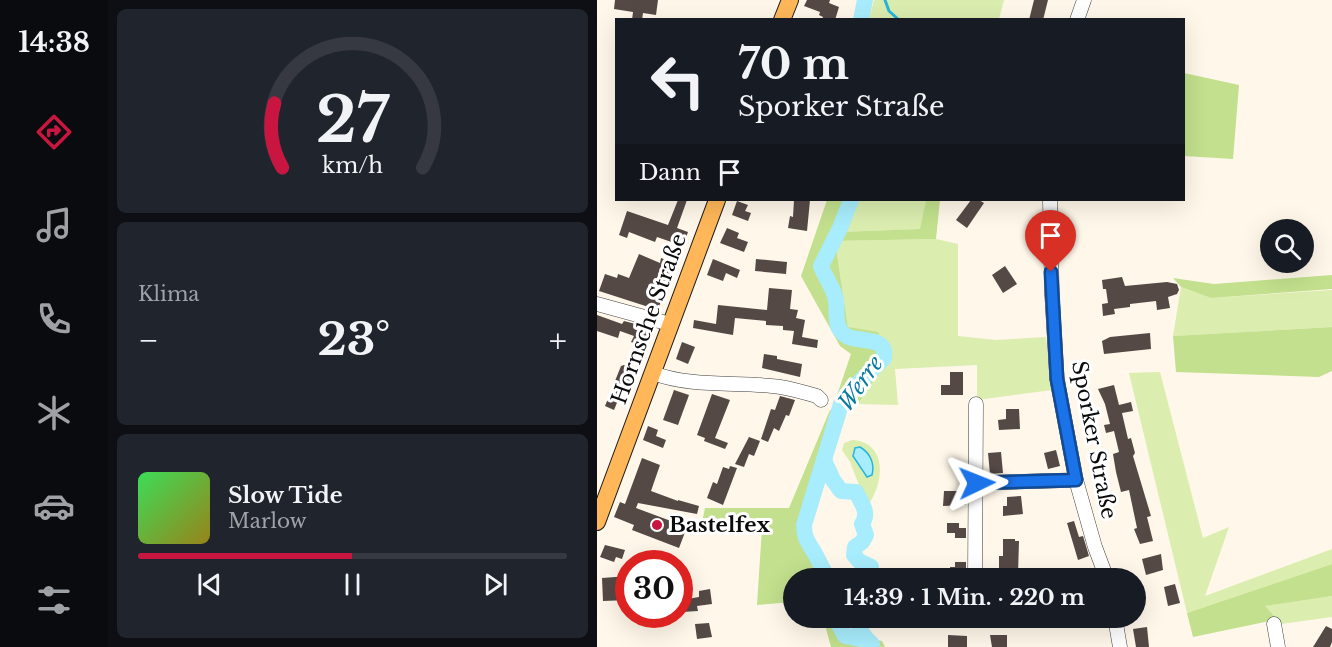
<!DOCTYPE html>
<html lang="de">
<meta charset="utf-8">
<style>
:root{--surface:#171b24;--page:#20242c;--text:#f1f3f6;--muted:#9ea1a6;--line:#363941;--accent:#c91640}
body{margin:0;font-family:"Libre Baskerville",serif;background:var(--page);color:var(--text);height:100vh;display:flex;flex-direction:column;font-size:22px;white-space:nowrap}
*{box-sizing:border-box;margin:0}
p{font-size:20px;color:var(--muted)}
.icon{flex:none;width:33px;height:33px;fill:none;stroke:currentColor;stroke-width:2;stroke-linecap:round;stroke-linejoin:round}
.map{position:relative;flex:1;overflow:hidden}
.sheet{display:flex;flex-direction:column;gap:9px;padding:9px;background:#0d0f14;width:489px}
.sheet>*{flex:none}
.guide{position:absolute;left:18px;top:18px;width:570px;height:183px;border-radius:0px;box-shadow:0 6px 24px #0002;background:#171b24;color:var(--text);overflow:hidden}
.controls{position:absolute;left:663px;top:219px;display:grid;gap:12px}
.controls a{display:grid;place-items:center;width:54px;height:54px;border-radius:50%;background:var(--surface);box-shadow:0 6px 24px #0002;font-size:30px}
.speed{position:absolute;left:18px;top:550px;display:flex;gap:12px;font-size:30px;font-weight:700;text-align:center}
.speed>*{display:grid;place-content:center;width:78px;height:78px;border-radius:50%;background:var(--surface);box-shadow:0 6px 24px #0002;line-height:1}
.speed .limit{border:9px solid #d22;background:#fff;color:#111}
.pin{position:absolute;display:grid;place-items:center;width:51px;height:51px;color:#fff;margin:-62px -26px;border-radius:50% 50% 50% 0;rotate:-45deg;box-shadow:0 0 6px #0007}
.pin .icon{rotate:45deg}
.me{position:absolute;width:66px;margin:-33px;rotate:88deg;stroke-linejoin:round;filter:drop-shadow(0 0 4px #0008)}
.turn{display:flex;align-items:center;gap:21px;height:126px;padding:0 24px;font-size:27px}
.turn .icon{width:78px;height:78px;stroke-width:2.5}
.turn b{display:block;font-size:42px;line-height:51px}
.then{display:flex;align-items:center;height:57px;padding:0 24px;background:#0003;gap:12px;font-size:22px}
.big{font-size:45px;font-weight:800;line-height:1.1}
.sheet .tile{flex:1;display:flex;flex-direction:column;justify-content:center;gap:9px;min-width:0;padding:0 21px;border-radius:9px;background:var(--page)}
.sheet .dial{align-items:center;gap:0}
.dial svg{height:156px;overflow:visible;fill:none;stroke:var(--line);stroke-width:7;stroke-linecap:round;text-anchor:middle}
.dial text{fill:var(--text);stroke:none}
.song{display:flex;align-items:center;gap:18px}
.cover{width:72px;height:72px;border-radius:9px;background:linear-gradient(135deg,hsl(130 70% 55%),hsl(50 70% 35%))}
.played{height:6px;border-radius:3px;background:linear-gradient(90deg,var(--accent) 50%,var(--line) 50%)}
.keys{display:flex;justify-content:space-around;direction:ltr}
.heat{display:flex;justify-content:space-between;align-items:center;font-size:33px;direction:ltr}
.trip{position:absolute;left:186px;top:568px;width:363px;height:60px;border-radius:30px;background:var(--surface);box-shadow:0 6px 24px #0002;font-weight:800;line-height:60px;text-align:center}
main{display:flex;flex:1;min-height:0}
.tab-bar{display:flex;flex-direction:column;width:108px;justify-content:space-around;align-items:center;background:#090b0e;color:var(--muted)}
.tab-bar .icon{width:42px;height:42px}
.tab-bar .selected{color:var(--accent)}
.tab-bar b{font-size:27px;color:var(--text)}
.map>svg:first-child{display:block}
.green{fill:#dbedaf;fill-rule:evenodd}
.forest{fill:#c2e08d}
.water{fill:#a8edfd;stroke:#27b5db;stroke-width:1.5}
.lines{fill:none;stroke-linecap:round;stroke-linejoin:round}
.stream{stroke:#27b5db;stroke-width:3}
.river{stroke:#a8edfd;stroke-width:16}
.building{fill:#554946}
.minor-casing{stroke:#3e3e3e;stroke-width:15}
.major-casing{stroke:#1c1c1c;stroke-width:18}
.minor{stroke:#fff;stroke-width:14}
.major{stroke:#ffb759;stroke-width:16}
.route-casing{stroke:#114b97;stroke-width:15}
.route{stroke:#1a73e8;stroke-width:10}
.poi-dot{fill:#c91640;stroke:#fff;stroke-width:2}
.labels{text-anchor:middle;stroke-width:6;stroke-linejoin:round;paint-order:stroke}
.street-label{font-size:21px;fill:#0b0b0b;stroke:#fff}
.poi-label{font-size:21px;font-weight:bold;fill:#0b0b0b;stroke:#fff;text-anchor:start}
.water-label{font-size:22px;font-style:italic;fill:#097ba1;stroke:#fff}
</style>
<main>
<nav class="tab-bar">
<b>14:38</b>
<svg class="icon selected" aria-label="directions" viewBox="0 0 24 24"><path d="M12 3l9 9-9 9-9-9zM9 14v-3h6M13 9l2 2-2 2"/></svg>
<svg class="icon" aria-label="music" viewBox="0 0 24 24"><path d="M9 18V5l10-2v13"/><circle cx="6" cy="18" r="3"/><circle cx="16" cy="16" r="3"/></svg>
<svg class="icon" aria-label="phone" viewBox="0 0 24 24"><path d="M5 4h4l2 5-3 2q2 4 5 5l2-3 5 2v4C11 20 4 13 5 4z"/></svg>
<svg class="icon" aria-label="climate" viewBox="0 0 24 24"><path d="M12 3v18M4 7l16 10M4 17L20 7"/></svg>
<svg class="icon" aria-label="car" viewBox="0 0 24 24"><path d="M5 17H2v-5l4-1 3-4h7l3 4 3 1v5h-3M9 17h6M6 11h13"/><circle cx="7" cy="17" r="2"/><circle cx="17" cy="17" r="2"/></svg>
<svg class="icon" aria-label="filters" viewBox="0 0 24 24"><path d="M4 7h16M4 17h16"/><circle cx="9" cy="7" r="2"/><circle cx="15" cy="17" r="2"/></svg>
</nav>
<section class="sheet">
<div class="tile dial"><svg viewBox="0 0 100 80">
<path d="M14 69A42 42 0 1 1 86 69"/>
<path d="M14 69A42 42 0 0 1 10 36" stroke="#c91640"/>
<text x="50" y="56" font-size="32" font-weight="700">27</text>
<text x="50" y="72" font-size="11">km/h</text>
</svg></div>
<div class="tile"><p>Klima</p>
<div class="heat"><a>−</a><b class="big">23°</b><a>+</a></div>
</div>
<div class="tile">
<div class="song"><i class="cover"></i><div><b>Slow Tide</b><p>Marlow</p></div></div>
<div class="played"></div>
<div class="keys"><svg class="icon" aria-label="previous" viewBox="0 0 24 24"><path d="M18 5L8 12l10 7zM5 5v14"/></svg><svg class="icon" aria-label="pause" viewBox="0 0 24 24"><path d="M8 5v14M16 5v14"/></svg><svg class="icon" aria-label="next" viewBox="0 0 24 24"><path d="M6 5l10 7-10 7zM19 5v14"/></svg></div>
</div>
</section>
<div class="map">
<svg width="735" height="647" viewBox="0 0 735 647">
<rect width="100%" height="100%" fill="#fff7e9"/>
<g class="green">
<path d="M277,0H407L402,19L272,20Z"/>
<path d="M252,200H329L324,229L240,232Z"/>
<path d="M339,239L361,244V336L399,340L449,337L455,390L380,400V365L298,369L301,405L261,404L293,357L251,327L238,241Z"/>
<path d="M584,287L614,298L735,290V327L576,336Z"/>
<path d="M563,372L606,538L632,527L608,596L735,549V564L590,613L532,373Z"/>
<path d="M255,440C293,442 287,488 268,509L259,492L262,485L253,462L245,450L247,443ZM263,447C273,453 278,463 275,475L266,473L256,456L258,448Z"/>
<path d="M735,596V617L684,624L667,606Z"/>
</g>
<g class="forest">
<path d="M587,73L642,85L636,159L587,156Z"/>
<path d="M230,200H253L241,232L323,229L329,200H343L339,239L238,241L251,327L281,332L293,357L261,404L238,401L254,354L243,346L204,276Z"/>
<path d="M735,275V289L614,298L584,287L576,278L617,284Z"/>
<path d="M735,327V371L722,377L579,372L576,336Z"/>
<path d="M233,410L249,415L212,529L219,558L231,579H196V602L160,605L165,528L103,532L108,508H192Z"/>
<path d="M735,564V596L668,606L684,624L678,620L596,637L590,613Z"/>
<path d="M226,618H243L246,634L285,641L288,647H234Z"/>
</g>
<path class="water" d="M263,447C273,453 278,463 275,475L270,477L256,456L258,448Z"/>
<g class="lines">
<path class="stream" d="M288,0L292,11L302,20"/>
<g class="river">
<path d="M264,20L268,0"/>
<path d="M227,460L236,480L244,491L259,492C264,503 273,512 265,524L269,535L265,542L258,547L257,555L262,561L274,567V571L268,579"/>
<path d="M232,579C225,570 223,562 217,552C211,542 207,538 207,525L244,404L249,395L287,358C291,334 259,344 248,335C235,326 242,309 238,296C235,286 228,277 224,266L243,228L254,200"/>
<path d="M242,618V625L248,636L270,640"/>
<path d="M264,618L261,624C264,633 268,638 275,644"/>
</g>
</g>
<g class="building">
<path d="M18,0H61L59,15L46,13L45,20H35L36,12L17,9Z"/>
<path d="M210,0H233L232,3L242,7L238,20H225L226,17L222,15L223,12L207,6Z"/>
<path d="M437,0H451L446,20H432Z"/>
<path d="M81,200H90L80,228L91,232L86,246L60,237L58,242L32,232L30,238L22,235L30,211L71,225Z"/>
<path d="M197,200H213L210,231L191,228L193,216L196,217Z"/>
<path d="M374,200H382L387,203L370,228L359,220Z"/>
<path d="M140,201L151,205L148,211L154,213L151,221L135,215Z"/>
<path d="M130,228L142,233L140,238L151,242L147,252L123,243Z"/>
<path d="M42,254L63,263L64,258L80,264L75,277L72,276L61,310L2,291L8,274L20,278L21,274L32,278Z"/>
<path d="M116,259L143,270L140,278L129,273L126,281L110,275Z"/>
<path d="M159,259L190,262L189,274L158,271Z"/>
<path d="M408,266L420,284L406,293L395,275Z"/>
<path d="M525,277L528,286L570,282L580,284L582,290L580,294L571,297L573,308L560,310L559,301L533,304V307L517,309L518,314L506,316L505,304L511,303L509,289H506L505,280Z"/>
<path d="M172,288L195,290L193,309L201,310L199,318L208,320L205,337L221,340L220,348L195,344L197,331L186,330V326L169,325V321L138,318L136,335L96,328L97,320L119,324L121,305L170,310Z"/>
<path d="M0,315L25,324L27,321L54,328L47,348L34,342L37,336L23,331L21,338L0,331Z"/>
<path d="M553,333L554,349L507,354L505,341L513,337Z"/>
<path d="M85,342L98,347L91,364L79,359Z"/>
<path d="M167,354L180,356V359L205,364L203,377L165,368Z"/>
<path d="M27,365L39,369L33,385L28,383L17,410L8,406L24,366Z"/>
<path d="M353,372H366V395H344V385H353Z"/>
<path d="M517,385L522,405L534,402L536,411L525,413L531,439L534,438L538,453L536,456L554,516L550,517L556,541L543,544L537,529L540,528L532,490L524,492L519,472L516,454L522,452L517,431L509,433L507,425L513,424L508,404L501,389Z"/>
<path d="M77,390L92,395L81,425L66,420Z"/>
<path d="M115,394L133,400L118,438L131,443L128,449L107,441L108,438L100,435Z"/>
<path d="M183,396L198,400L192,416L189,415L182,431L177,428L171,442L164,439L174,409L178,410Z"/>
<path d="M409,409H422L423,429L402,430L401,420L409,419Z"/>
<path d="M51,426L61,430L59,436L69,440L66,448L46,440Z"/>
<path d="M152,437L163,441L157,456L152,454L147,467L138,464Z"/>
<path d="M459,450L463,466L451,469L447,453Z"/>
<path d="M404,452L406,473L393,474L391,453Z"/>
<path d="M45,458L63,465L54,491L81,501V500L102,506L100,514L41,503L39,508L90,527L82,548L35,530L37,525L17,517L23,502L28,504Z"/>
<path d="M133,466L140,468L126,505L110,498L116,482L120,484L126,467L132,469Z"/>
<path d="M347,491H362V494H369V505L346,506Z"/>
<path d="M424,496L426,514L406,516V506H410V497Z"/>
<path d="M477,521L482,537L486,536L492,556L481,560L470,523Z"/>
<path d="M350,523H362V528H369V538H358V533H350Z"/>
<path d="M406,539H418V541H422L421,574H402V556H406Z"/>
<path d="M8,545L28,550L25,559L19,557L17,562L3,557Z"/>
<path d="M564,554L566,570L549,575L545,559Z"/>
<path d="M358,562H369V577H353V567H358Z"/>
<path d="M32,576V600L6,601L5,578Z"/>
<path d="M578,584L583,603L571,606L567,587Z"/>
<path d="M113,589L115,604L100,606L101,611L85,612L84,600L102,597V591Z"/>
<path d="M112,623L115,637L100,639L98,624Z"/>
<path d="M729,626L735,629V642L733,647H716Z"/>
<path d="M550,627L552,647H539L536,629Z"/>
<path d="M351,635L370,636V647H351Z"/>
<path d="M393,635H410V647H395Z"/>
</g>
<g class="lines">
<g class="minor-casing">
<g id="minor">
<path d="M480,20L487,0"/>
<path d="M453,200L455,295L460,379L479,480L498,547L510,579"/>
<path d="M0,304L73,324"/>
<path d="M56,373C93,387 136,382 175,386C190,387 205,392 220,396L224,400"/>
<path d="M380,483L479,480"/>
<path d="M378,579L379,404"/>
<path d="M377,618H426"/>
<path d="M518,618L523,647"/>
<path d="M677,624L681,647"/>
</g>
</g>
<g class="major-casing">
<g id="major">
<path d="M185,20L193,0"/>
<path d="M0,522L120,200"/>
</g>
</g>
<use href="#minor" class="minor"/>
<use href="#major" class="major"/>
</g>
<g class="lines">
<g class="route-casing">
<path id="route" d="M380,483L479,480L460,379L454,272"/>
</g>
<use href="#route" class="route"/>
</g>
<circle class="poi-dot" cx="60" cy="525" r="6"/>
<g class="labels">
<g class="street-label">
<text transform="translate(52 319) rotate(-70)" y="7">Hornsche Straße</text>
<text transform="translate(497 440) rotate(79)" y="7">Sporker Straße</text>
</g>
<g class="poi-label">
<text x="72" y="532">Bastelfex</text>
</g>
<g class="water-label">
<text transform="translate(263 383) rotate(-55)" y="8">Werre</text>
</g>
</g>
</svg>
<div class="controls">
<a><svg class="icon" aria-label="search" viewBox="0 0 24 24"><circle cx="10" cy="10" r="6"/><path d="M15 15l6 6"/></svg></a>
</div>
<div class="speed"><div class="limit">30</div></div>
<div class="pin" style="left:454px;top:272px;background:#d93025"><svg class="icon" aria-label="arrive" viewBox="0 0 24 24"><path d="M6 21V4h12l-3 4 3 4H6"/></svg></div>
<svg class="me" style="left:380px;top:483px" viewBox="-20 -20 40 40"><path d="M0-17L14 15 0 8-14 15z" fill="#1a73e8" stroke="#fff" stroke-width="4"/></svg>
<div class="trip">14:39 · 1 Min. · 220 m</div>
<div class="guide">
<div class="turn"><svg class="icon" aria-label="left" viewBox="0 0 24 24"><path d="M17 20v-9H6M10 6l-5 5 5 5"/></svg><div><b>70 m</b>Sporker Straße</div></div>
<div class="then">Dann<svg class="icon" aria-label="arrive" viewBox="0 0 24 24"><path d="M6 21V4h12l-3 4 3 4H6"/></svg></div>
</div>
</div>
</main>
